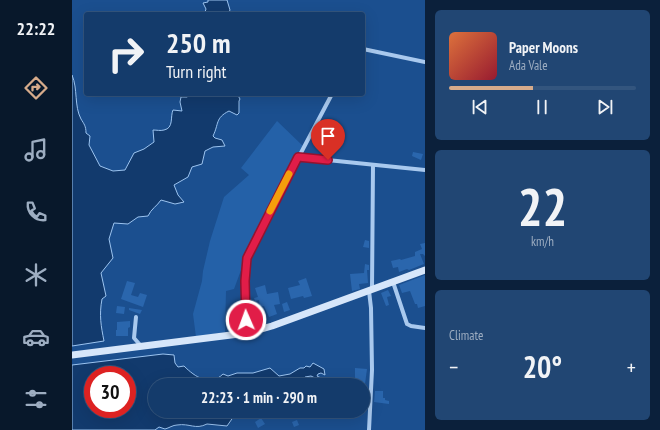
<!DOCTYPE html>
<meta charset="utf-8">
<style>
:root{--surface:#143b6b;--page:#214673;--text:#f1f3f6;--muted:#9dadc1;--line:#33557e;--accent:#d6ab8b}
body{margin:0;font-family:"PT Sans Narrow",sans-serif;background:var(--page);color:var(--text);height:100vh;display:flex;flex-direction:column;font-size:15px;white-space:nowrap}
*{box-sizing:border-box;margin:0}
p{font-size:13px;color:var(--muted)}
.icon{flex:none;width:22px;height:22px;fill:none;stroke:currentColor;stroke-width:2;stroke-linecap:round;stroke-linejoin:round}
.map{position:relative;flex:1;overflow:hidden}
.drawer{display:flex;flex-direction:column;gap:10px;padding:10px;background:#0b203b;width:235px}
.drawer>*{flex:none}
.guide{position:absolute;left:12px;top:12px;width:281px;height:84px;border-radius:4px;box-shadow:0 4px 16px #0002,0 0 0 1px var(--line);background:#143b6b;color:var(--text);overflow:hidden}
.speed{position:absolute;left:12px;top:366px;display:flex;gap:8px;font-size:20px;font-weight:700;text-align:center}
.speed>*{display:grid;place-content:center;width:52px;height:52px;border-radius:50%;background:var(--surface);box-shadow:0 4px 16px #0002,0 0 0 1px var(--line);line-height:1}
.speed .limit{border:6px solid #d22;background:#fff;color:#111}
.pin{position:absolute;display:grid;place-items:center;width:34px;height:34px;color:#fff;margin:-41px -17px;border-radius:50% 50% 50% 0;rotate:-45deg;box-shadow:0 0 4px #0007}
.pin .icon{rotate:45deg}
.me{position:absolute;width:44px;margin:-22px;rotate:358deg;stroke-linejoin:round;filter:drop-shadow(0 0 3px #0008)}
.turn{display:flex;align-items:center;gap:14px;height:84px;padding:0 16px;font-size:18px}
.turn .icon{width:52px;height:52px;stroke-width:2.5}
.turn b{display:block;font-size:28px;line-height:34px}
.big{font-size:30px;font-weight:700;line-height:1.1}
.drawer .tile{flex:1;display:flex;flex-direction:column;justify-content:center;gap:6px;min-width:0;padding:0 14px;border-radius:6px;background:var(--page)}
.drawer .dial{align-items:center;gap:0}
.dial b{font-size:52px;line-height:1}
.song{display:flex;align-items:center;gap:12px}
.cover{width:48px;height:48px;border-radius:6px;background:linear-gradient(135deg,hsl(20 70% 55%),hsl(350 70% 35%))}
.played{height:4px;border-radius:2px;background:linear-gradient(90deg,var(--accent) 45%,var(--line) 45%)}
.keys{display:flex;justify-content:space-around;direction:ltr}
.heat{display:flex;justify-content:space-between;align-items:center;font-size:22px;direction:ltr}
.trip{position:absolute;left:76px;top:378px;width:222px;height:40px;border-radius:20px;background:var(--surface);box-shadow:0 4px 16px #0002,0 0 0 1px var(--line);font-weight:700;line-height:40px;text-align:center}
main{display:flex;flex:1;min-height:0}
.dock{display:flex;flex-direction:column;width:72px;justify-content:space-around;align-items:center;background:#08182b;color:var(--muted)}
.dock .icon{width:28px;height:28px}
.dock .selected{color:var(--accent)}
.dock b{font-size:18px;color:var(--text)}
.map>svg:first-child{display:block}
.green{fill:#2461a8}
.water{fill:#123a6d;stroke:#9cc4f0;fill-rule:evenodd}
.building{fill:#2a66ad}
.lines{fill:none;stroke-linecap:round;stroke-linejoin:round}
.minor{stroke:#a9c9ee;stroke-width:4}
.secondary{stroke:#d6e6fa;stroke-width:7}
.route-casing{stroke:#92132f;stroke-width:10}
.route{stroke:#e11d48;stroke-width:7}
.slow{stroke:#f59e0b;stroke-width:7}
</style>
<main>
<nav class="dock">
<b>22:22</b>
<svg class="icon selected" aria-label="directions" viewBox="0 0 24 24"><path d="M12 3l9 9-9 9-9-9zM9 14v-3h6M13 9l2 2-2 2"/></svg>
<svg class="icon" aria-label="music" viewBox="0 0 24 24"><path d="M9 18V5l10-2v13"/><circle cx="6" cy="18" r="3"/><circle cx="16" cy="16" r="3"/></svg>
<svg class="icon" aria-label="phone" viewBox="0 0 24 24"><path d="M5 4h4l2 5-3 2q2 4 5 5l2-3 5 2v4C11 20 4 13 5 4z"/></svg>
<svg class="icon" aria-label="climate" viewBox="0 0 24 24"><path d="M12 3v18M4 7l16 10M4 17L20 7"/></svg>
<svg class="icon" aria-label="car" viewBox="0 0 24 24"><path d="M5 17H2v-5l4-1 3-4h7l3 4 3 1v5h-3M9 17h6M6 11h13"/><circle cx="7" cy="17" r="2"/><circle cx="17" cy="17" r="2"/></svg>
<svg class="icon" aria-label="filters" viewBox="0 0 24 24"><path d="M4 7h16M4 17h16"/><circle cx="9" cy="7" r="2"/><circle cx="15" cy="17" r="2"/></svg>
</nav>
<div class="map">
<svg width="353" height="430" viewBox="0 0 353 430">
<rect width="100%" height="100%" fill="#1b4f8f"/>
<path class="green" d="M205,121L231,146L175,254L162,289L154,291L153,332L124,337L121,314L130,281L131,271L138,241L152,197L177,175L169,168Z"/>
<g class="water">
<path d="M136,0H155L158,10L156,14H137L133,12L134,9L131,3L136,2Z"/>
<path d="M0,75C6,89 2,106 9,119C12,124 14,126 14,133L18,136L17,145L28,166L41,171L53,170L62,153L72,149L82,142L81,130C85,130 88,131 92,130C102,128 98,117 101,110L110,111L108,102L109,97H115L119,94H165L168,99L167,101V113L165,115L157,111C143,118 147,124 141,136L143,138L150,140L153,146L141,147L133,151L130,164L120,167L116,177L102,185L106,195L112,202L103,204L89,200C85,206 79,209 76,216L66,217L56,224L42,223L37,239L41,258L29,273L34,296L30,299C27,315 29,326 32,341L0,346Z"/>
<path d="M91,354L102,355L103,363L106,367L112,366C123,377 138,387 151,374L156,376L165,373H181L198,368L207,376L218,374L228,368H232L234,366L238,367L241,363L252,369L253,375L249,373L246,374L245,376L249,378L247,380L239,376L233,377L230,382L231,385H83V411H167L162,416L155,426L135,424C123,430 118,423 105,425C101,425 97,428 93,429L87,427L83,430H0V365ZM21,375H55V409H21Z"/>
</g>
<g class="building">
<path d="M341,152L351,154L349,160L340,156Z"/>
<path d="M293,240L297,241V248L291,247Z"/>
<path d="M353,243V256L351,254H348L352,264L337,270L335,269L327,272L326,267L321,268L319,261L328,259L329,260L343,256V252L350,249L348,244Z"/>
<path d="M293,264L297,265V270H295L296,283L287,284L288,289L280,291L278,274L292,273Z"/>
<path d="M353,275V306L346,308L345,304H343L338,291L330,293L327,285Z"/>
<path d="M234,278L240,296L232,298L231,296L219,299L216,288L228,285L226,281Z"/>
<path d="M55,281L63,283L59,295L66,297L68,293L75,295L71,307L49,299Z"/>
<path d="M193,285L195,294L206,292L208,304L202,305L205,314L197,317L192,306L188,307L187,300L183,301L182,298L186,297L183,288Z"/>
<path d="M316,290L319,296L315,297L317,305L314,306L309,293Z"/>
<path d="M215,302L218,310L212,312L210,304Z"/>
<path d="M45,306L53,307L52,314L44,313Z"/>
<path d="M57,308L70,310L68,314L57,310Z"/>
<path d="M58,321V327L56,328V336H44V330H45V322Z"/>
<path d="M283,368L295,369L293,384H283Z"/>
<rect x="291" y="386" width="4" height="14"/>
<path d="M303,391H311V398H313V400L317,401V404L302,402Z"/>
<path d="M189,418L193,424L186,428L183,422Z"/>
<path d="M225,420L227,425L222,427L220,422Z"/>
</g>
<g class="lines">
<g class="minor">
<path d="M291,49L353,62"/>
<path d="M226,157L353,170"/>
<path d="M321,282L335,324L339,326L353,328"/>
<path d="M300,289L301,165"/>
<path d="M297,291L299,308L300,370L297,430"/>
<path d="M64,317L62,338L69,346"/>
<path d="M175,333L173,281L175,258L184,238L260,94"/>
</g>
<path class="secondary" d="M0,355L175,333L200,326L353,270"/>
</g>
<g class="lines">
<g class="route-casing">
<path id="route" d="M174,320L173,281L175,258L226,157L256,160"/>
</g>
<use href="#route" class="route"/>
<path class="slow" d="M198,211L217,174"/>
</g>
</svg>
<div class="speed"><div class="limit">30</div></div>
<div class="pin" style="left:256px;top:160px;background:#d93025"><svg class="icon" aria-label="arrive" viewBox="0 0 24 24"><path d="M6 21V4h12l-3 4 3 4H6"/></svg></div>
<svg class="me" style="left:174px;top:320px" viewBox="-20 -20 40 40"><circle r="17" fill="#e11d48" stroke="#fff" stroke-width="3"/><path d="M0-11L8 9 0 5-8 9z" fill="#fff"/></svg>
<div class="trip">22:23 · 1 min · 290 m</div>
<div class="guide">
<div class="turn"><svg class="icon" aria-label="right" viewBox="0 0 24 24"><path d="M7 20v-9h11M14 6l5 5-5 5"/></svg><div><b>250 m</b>Turn right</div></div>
</div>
</div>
<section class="drawer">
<div class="tile">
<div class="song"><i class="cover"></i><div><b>Paper Moons</b><p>Ada Vale</p></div></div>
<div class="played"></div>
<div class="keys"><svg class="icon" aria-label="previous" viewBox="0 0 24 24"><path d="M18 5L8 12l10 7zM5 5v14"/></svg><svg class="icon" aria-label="pause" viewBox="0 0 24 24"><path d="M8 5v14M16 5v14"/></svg><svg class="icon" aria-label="next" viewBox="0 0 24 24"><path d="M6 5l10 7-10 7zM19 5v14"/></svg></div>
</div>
<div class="tile dial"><b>22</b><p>km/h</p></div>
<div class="tile"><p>Climate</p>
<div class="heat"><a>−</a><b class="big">20°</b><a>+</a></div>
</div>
</section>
</main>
